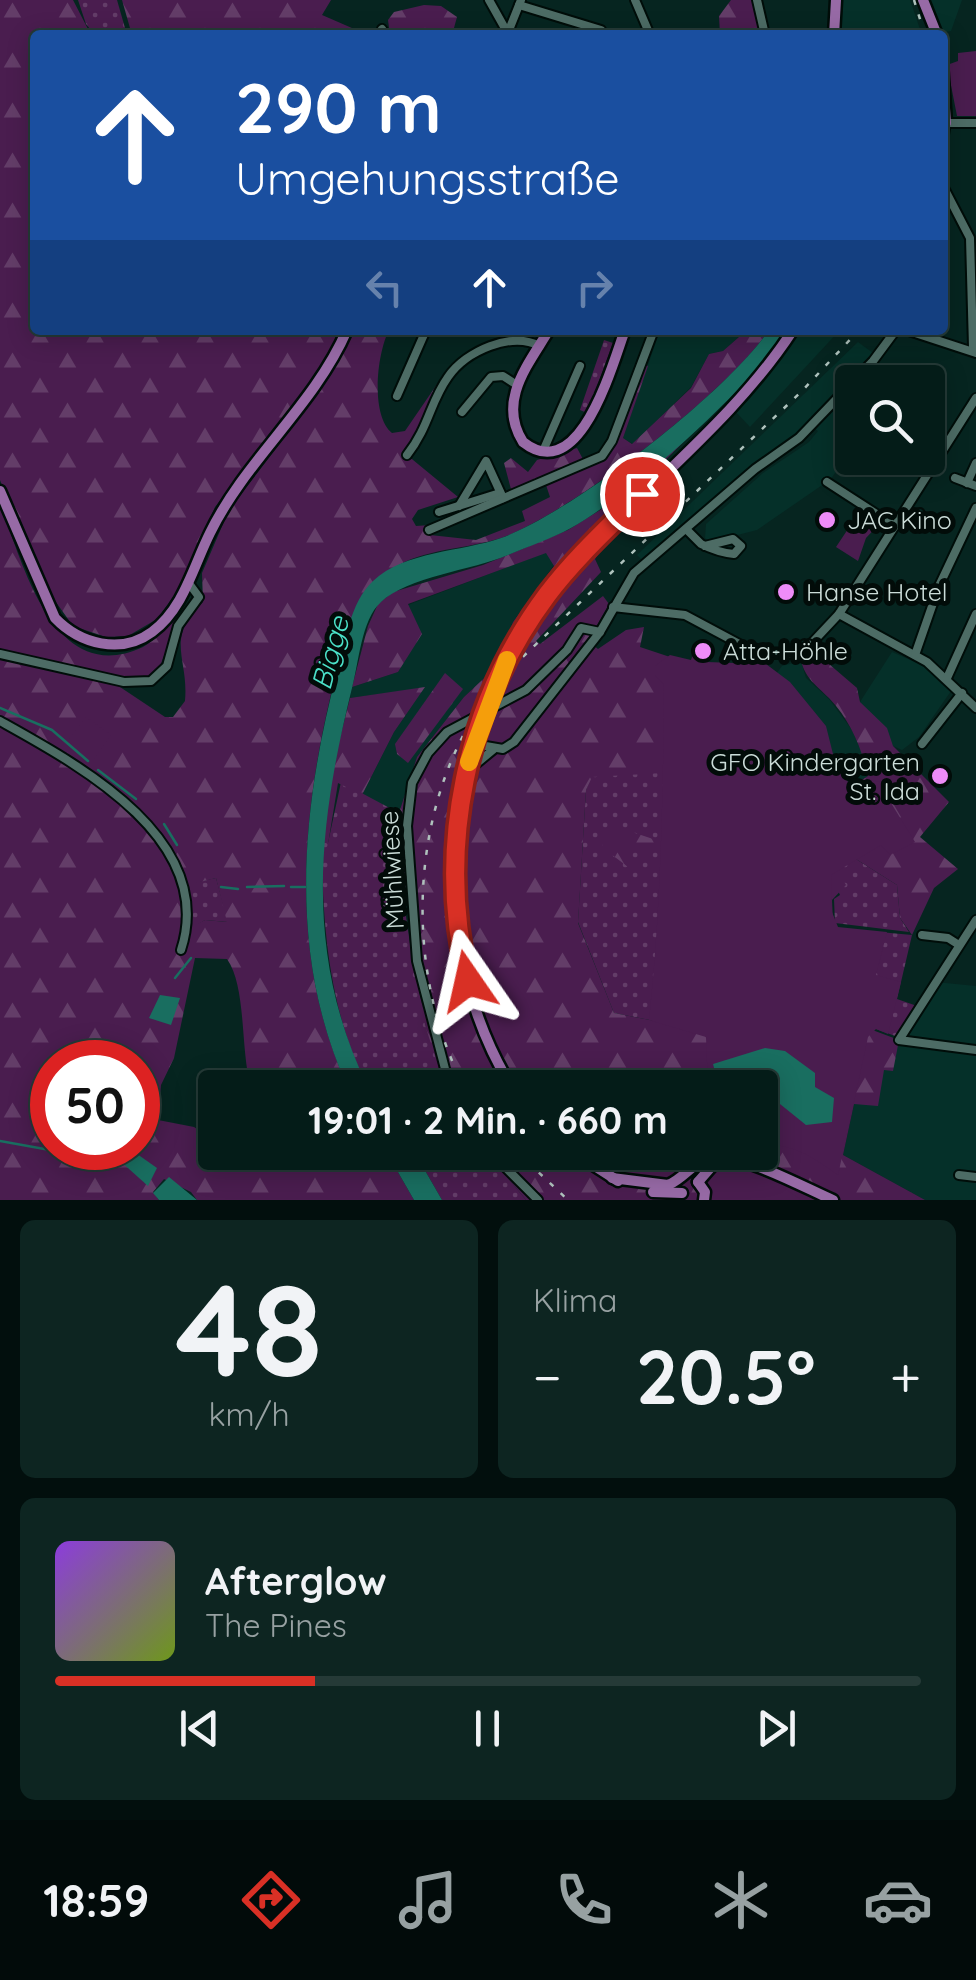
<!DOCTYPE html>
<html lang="de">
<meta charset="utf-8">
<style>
:root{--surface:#041c18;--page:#0d2521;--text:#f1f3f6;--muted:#97a1a2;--line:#253a37;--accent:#d93025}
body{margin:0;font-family:Quicksand,sans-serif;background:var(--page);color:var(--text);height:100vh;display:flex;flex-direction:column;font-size:38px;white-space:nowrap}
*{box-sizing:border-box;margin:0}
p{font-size:32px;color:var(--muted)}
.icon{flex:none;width:55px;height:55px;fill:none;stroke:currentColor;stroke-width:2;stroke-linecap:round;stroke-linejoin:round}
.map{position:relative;height:1200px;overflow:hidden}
.side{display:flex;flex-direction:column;gap:20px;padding:20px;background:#020f0d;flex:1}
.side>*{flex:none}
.banner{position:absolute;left:30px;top:30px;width:918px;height:305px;border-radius:10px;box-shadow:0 5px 25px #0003,0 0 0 2px var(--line);background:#1a4fa0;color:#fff;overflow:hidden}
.fabs{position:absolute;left:835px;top:365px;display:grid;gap:20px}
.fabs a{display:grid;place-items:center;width:110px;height:110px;border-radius:10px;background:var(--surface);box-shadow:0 5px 25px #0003,0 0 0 2px var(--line);font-size:50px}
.speed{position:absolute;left:30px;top:1040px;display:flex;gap:20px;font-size:50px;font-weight:700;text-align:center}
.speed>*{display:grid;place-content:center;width:130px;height:130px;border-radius:50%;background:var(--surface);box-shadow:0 5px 25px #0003,0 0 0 2px var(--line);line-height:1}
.speed .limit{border:15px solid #d22;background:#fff;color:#111}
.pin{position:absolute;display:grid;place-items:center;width:85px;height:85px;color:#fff;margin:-42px;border:5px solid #fff;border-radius:50%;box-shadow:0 2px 10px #0007}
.me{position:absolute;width:110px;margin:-55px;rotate:349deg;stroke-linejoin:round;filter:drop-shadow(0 0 8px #0008)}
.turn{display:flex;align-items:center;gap:35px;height:210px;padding:0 40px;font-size:45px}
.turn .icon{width:130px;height:130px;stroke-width:2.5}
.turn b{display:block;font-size:70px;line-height:85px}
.lanes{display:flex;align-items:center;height:95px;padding:0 40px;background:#0003;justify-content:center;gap:50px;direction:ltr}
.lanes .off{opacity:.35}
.big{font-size:75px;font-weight:700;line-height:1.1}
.side .widget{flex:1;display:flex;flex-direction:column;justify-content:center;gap:15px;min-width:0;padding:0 35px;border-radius:15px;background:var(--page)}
.side .dial{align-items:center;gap:0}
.dial b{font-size:130px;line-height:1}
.song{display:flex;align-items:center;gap:30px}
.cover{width:120px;height:120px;border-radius:15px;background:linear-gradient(135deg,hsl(270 70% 55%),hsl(80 70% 35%))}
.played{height:10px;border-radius:5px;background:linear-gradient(90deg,var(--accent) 30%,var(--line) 30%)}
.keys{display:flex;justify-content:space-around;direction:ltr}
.heat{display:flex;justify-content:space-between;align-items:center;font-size:55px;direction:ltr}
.side .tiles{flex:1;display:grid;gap:20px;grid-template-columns:1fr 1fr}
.widget:last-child{grid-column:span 2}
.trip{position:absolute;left:198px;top:1070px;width:580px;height:100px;border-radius:10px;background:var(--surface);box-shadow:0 5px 25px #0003,0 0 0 2px var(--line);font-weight:700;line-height:100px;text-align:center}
.dock{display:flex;height:160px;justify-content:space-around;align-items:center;background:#020b0a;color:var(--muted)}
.dock .icon{width:70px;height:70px}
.dock .current{color:var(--accent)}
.dock b{font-size:45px;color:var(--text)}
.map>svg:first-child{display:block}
.built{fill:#053029}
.grass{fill:url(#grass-dots)}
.forest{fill:url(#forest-firs);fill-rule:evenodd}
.park{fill:#4a1d4f}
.water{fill:#196e60}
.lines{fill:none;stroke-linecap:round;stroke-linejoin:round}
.stream{stroke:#196e60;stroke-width:2.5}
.minor-casing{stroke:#000d09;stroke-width:12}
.major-casing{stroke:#000d09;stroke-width:15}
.minor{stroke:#4d6c65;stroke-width:8}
.major{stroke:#976aa6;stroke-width:10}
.rail{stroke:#afc2bd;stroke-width:2.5;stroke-dasharray:5 10;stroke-linecap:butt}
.major-bridge-casing{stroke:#000d09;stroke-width:15;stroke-linecap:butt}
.major-bridge{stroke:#976aa6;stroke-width:10}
.route-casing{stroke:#8d1f18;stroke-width:25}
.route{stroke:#d93025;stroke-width:18}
.slow{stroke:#f59e0b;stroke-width:18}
.poi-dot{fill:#ee8cf8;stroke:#020c09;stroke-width:4}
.labels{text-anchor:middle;stroke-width:10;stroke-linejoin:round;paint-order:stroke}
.poi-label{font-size:25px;fill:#cbdcd8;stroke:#020c09;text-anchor:start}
.street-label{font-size:25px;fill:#cbdcd8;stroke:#020c09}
.water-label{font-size:28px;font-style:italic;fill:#4be1c8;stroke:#020c09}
</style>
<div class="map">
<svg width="976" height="1200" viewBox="0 0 976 1200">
<defs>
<pattern id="grass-dots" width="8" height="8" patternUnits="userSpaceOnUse" patternTransform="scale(2.5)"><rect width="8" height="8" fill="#4a1d4f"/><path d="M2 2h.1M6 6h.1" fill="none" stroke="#633d68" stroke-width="1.8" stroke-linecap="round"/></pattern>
<pattern id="forest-firs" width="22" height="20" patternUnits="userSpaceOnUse" patternTransform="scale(2.5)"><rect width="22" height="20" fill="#4a1d4f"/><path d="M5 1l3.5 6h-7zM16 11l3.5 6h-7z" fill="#633d68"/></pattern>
</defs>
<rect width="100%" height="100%" fill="#062520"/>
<g class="built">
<path d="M839,0H910L922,35H838Z"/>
<path d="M929,0H962L951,31L941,33Z"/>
<path d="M660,330H747L723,351L709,354L691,387L633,444L623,438Z"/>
<path d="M799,330H840L750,427L735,411Z"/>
<path d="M858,342L873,353L794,438L752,467L642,560L637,555Z"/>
<path d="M843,396L852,406V447L831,479L757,530L710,542L705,538L706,524L763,473L809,442L818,431L814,428Z"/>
<path d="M547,552L554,565L513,622L497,666L464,697L417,757L399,813L362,795L394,732L424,688L350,698L352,687L398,672L421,634L408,605Z"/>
<path d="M892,652L924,666L951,691L919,737L902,750L893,746L860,702Z"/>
<path d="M801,661L806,678L829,699L852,730L863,755L868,776L848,789L774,677L782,666Z"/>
<path d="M935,982L976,986V1200H925L843,1155L854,1104L884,1070Z"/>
</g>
<g class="grass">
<path d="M78,0H117L127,35H95L86,24Z"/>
<path d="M604,340L613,343L587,413L580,410Z"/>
<path d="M671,695L832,900L834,946L696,1029L614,1013L578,922L586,790L591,777Z"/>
<path d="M341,782L399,813C399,906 417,1000 445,1087L368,1088C329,1012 322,924 322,841L328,843Z"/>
<path d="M810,830L897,885L900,918L909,932L835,923L834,899L840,895Z"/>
<path d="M216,878L228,922L205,920L195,926L190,921L188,884Z"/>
<path d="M836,928L912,935L897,999L917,1006L898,1037L865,1025Z"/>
<path d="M415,1153H487L526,1200H442Z"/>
</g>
<g class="forest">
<path d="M0,0H73L91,35H35V330H342L315,378L215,507L176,593L157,619L128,636L106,637L73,626L38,577L0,480Z"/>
<path d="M122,0H331L322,15L368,35H132Z"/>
<path d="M731,0H752L761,35H720L719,16Z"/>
<path d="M424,5L441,6L457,17L452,35H390L388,20L394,12Z"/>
<path d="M354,330H389C377,353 370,415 392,433L405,431L442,377L448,376L407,455L458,497L418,510L412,519L416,526L431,525L430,535L476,540L525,521L522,511L550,497L546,485L605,457L644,364L648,366L623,438L632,444L691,388L709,354L723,351L747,330H769C726,393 580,505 509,535C475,549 431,547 399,565C351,593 343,645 331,694C300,825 290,962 348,1087H251C240,1051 247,987 227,959L195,958L174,1058L161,1085L158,1120L194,1127L215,1141V1152L265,1158L271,1152L387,1153L414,1200H197L191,1192L164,1179L153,1192L159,1200H0V504C23,563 53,689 143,647C156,640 167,624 178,619L157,674L144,679L117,677L114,683L165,717H173L185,701C189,657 164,640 203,602L202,573L229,510L320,391ZM216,878L227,922L205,920L195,925L190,920L188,885ZM135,1059L149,1076H138L143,1102L138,1148H52V1062H132Z"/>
<path d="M717,408L617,509L623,517L595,559L601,572L536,641L540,644L603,596L609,604L588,641L598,649L626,630L644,627L640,647L697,666L848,789L868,776C861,746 850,720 829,698C816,685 806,679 801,661L815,652L857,688L860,702L887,728L893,746L949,802L920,837L958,869L934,888L912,935L900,918L897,885L810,830L846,885L832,900L671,696L663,773L592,777L586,790L578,923L614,1013L696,1029L867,1028L899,1040L893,1071L884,1070L878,1106L854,1104L843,1155L925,1200H526L487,1153L760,1152V1089L814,1087H445L425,1025L399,840V813L417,757L464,697L497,666L513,622L554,566L546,553L408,604L422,634L398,672L352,687L368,626L378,604L393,592L483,565L568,530L613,502Z"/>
<path d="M577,448L585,463L512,493L504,463L511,458L528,472L537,460Z"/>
<path d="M445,673L463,689L408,763L397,754L395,744Z"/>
<path d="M425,687L394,732L362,795L338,783L328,844L322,841L329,782L350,698Z"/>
<path d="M614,826L662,842L661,853L630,846L628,867L603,848L602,832Z"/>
</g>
<g class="park">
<path d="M976,51V116H957L947,65L958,61V53Z"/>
<path d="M872,515L882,521L866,538L858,561L836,547L852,523Z"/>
<path d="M694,651L706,653L707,662L766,664L790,682L826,726L833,754L856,797H862L871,780L888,784L891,803L915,842L890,855L881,845L831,875L832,912L838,927L887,932L876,975L901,982L888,1034L876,1029L868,1037L838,1175C812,1157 792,1142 760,1146V1088L708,1087L706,1037L649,1020C661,909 663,798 664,685L655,675V666L670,655L691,660Z"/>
<path d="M86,717L111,735L94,759L69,739Z"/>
<path d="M730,1163L766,1175L801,1200H709L700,1195L697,1176Z"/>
</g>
<g class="water">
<path d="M769,330H788C745,392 636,491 571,528C551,539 529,546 508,555C473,570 407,577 381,602C361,620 359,663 352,688C318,825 303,954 368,1087L348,1088C287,955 301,809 337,672C345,643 350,602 373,581C405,551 461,552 501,538C573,512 726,393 769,330Z"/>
<path d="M160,995L180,998L171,1025L149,1018Z"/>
<path d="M765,1048L785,1051L815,1073V1087L834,1098L832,1122L806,1125L760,1088L719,1087L713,1064Z"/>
<path d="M130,1149L157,1168L148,1186L119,1160Z"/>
<path d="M387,1153H415L442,1200H414Z"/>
<path d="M169,1177L197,1200H159L153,1193Z"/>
</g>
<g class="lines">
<g class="stream">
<path d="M0,708L52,730L88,761"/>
<path d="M98,770L136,799"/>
<path d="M164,824L177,845"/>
<path d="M221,887L238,889"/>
<path d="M247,887L284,886"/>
<path d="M291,887H305"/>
<path d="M175,978L191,958"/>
<path d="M0,1141L61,1152L97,1165"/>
</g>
<g class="minor-casing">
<g id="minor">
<path d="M489,0L507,32"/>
<path d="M635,0L650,35"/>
<path d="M757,0L765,35"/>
<path d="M519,5L601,30"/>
<path d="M382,29L386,35"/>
<path d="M507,35L521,0"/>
<path d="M942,146L946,123H976"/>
<path d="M942,184L970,238L973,347"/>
<path d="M909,331L976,353"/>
<path d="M397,396L426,330"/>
<path d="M462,412L491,377L503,376L517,385"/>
<path d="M543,451L580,366"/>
<path d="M407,455C429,427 430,402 448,377C466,351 511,331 540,346"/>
<path d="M955,478L976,486"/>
<path d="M827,482L895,526"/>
<path d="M967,483L976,463"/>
<path d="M459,506L486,461L503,498"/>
<path d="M439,512L500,493"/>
<path d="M686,529L701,544C711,549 723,553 734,554L741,546L733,539L705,546"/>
<path d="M429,530L602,456L612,441L654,330"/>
<path d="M613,607L685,615L758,654H789L809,646L839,614L976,398"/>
<path d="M839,614L927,662L976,708"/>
<path d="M0,654L124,682L151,681L167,666L178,626L199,597L188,582"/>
<path d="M915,655L939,586L976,508"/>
<path d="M947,678L976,614"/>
<path d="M0,721C79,765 217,839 181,950"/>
<path d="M474,744L503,749L514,742L600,632L634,573L755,469L799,438L873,361L896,330"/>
<path d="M922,744L962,693"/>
<path d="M471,768L494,749"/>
<path d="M976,920L899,1040L976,1050"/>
<path d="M922,935L948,938L959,945"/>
<path d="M450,1088L417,961L407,826L412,783L428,753L447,732L526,690L567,650L581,628L600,632"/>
<path d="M490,1152L538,1200"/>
<path d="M959,1175L976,1177"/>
</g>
</g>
<g class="major-casing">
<g id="major">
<path d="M923,0L937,35"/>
<path d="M834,35L836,0"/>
<path d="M942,63L946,123H942"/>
<path d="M549,330C528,365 497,401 523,442C580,487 612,365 625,330"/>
<path d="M0,491L55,618C80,644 121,655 152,632C184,608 193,567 210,533C246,459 314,406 347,330"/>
<path d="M523,630C599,518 721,441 793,330"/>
<path d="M479,728C444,850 444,976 512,1088"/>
<path d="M573,1152L618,1181"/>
<path d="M612,1178L668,1185C683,1179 692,1164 707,1158C732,1148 807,1189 833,1200"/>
<path d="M698,1182L712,1166L728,1160"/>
<path d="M698,1182L705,1192L704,1200"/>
<path d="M653,1192L682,1193"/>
</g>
</g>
<use href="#minor" class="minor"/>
<use href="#major" class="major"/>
<g class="rail">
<path d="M914,0L925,35"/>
<path d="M465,1088C397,960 410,776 509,670L802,391L859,330"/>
<path d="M517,1152L568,1200"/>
</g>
<g class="major-bridge-casing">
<path id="major-bridge" d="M479,728L523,630"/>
</g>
<use href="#major-bridge" class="major-bridge"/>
</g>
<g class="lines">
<g class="route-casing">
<path id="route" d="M468,981C436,849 465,705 547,595C575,558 609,527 642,494"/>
</g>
<use href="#route" class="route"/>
<path class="slow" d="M469,762L507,660"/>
</g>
<g class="poi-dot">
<circle cx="827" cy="520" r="10"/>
<circle cx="786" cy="592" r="10"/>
<circle cx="703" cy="651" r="10"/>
<circle cx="940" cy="776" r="10"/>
</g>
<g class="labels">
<g class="poi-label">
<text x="847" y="529">JAC Kino</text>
<text x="806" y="601">Hanse Hotel</text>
<text x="723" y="660">Atta-Höhle</text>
<text x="920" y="771" text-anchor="end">GFO Kindergarten<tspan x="920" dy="29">St. Ida</tspan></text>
</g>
<g class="street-label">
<text transform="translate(392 870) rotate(-93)" y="9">Mühlwiese</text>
</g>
<g class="water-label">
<text transform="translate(330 653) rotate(-75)" y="10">Bigge</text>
</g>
</g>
</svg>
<div class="fabs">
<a><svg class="icon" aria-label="search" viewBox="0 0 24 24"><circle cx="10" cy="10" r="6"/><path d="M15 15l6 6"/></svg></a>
</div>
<div class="speed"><div class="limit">50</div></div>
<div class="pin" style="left:642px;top:494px;background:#d93025"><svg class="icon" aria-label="arrive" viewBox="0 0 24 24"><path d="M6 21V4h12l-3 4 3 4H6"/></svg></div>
<svg class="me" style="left:468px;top:981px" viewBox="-20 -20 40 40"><path d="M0-17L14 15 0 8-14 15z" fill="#d93025" stroke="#fff" stroke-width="4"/></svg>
<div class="trip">19:01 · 2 Min. · 660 m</div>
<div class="banner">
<div class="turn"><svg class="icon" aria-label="ahead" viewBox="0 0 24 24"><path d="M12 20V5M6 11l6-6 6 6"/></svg><div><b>290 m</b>Umgehungsstraße</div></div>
<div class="lanes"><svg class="icon off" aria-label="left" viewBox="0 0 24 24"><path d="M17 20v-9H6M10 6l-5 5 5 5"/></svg><svg class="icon" aria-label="ahead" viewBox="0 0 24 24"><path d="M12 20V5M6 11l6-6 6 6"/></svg><svg class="icon off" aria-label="right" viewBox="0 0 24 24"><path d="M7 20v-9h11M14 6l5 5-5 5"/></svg></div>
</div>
</div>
<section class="side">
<div class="tiles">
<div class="widget dial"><b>48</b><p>km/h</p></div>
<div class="widget"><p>Klima</p>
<div class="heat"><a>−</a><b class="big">20.5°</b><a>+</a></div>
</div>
<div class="widget">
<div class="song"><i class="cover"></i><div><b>Afterglow</b><p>The Pines</p></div></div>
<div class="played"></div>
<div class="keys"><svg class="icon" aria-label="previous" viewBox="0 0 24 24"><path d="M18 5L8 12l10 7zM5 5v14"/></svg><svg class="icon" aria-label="pause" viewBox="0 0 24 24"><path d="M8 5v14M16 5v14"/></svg><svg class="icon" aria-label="next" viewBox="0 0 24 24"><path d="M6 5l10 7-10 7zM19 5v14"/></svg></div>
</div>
</div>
</section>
<nav class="dock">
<b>18:59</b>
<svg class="icon current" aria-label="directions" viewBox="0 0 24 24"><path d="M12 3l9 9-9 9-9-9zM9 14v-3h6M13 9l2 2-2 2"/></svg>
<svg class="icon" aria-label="music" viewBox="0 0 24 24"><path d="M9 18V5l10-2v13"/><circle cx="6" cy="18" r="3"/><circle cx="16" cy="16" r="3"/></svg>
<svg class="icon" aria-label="phone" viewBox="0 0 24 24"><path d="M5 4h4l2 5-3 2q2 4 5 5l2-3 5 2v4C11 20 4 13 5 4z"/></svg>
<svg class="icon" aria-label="climate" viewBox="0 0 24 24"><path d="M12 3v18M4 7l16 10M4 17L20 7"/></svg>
<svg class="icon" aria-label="car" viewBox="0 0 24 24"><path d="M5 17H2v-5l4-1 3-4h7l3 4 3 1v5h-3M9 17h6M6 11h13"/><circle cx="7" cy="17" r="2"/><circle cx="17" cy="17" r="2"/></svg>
</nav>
